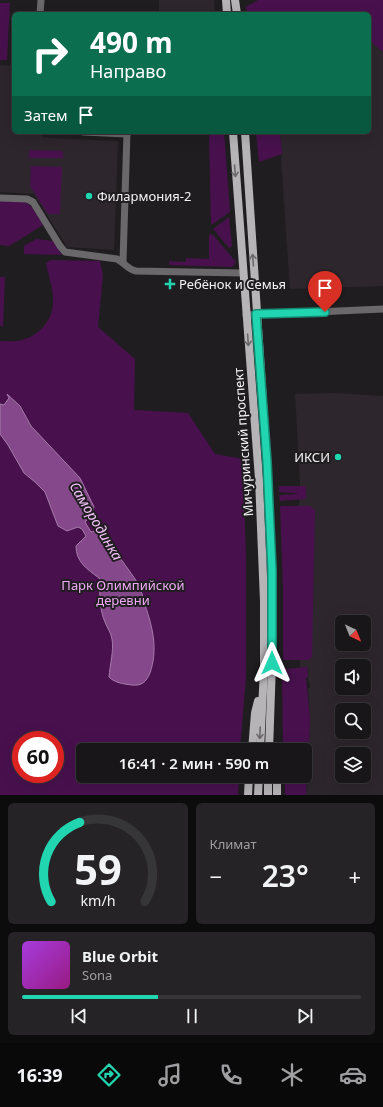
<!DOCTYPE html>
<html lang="ru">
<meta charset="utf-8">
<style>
:root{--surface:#181618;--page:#252325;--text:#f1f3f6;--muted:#9f9fa2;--line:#363537;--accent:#21d5b0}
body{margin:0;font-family:"Noto Sans",sans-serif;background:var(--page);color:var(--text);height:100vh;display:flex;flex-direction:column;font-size:15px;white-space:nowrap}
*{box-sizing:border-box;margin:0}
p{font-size:13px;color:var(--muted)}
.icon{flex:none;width:22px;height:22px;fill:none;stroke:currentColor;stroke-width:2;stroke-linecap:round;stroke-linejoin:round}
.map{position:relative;height:795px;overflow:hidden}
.panel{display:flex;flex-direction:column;gap:8px;padding:8px;background:#0d0c0d;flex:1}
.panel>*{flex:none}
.guide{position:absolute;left:12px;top:12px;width:359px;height:122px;border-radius:6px;box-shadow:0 4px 16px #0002,0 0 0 1px var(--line);background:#0b6e4f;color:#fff;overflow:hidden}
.needle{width:26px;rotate:137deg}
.buttons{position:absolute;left:335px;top:615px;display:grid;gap:8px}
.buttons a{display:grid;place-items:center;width:36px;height:36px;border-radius:6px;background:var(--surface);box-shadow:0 4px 16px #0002,0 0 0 1px var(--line);font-size:20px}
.speed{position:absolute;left:12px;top:731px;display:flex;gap:8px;font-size:20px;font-weight:700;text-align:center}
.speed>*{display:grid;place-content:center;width:52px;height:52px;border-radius:50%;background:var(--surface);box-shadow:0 4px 16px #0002,0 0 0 1px var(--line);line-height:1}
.speed .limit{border:6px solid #d22;background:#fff;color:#111}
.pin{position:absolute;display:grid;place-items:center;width:34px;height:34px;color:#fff;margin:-41px -17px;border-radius:50% 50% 50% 0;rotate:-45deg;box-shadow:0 0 4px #0007}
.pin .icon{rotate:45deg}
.me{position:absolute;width:44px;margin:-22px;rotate:0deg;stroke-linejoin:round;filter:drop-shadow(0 0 3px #0008)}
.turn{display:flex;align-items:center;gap:14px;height:84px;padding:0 12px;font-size:18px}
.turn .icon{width:52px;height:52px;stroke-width:2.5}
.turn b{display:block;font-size:28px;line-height:34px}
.then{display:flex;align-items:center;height:38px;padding:0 12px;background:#0003;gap:8px;font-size:15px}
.big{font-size:30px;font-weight:600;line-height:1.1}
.panel .widget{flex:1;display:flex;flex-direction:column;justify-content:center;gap:6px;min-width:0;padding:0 14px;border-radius:6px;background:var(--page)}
.panel .dial{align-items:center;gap:0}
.dial svg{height:104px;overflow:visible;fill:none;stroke:var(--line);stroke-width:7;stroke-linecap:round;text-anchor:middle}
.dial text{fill:var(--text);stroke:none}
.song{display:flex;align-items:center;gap:12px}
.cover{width:48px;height:48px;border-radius:6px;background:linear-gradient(135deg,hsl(280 70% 55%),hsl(310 70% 35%))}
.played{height:4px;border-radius:2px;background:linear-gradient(90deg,var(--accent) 40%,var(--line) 40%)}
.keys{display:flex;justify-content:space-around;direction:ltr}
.heat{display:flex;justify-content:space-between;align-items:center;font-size:22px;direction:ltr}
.panel .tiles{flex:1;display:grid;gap:8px;grid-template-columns:1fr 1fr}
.widget:last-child{grid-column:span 2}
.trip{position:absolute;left:76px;top:743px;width:236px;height:40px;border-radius:6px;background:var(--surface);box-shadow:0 4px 16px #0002,0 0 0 1px var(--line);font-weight:600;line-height:40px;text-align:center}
.dock{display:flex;height:64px;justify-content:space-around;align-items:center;background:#0a090a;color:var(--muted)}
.dock .icon{width:28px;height:28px}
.dock .active{color:var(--accent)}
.dock b{font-size:18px;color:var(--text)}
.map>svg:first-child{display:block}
.built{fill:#2d262d;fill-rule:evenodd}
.green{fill:#48114e;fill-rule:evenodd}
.water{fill:#85488b;stroke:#a67baa}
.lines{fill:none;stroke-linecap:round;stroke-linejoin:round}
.minor{stroke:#6a686a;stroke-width:7}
.major{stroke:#b7b4b7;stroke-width:8}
.oneway{stroke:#6c686c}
.route-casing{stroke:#158a72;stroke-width:10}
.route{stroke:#21d5b0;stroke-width:7}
.poi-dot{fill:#21d5b0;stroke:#201d20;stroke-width:1.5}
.labels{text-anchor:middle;stroke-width:4;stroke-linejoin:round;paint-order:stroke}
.poi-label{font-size:13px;fill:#f4f2f4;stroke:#201d20;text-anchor:start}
.street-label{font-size:13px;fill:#f4f2f4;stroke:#201d20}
.park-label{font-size:13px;fill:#eeabf4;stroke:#201d20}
.water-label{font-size:14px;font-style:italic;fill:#f3c1f8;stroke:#201d20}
</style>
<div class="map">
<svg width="383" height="795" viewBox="0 0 383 795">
<rect width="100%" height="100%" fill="#201d20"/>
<g class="built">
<path d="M159,0H214L215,14L159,12Z"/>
<path d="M369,40L383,52V286L290,289L281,159L282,154L280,132H369Z"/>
<path d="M0,65L14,66V132H37L43,137L49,138L118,141L114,250L67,247L34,194L0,192Z"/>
<path d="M335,393L383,396V795H306L310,718L308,688H310V683H309L307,667L300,668L297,562L300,481L295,394ZM342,622H364V644H342ZM342,666H364V688H342ZM342,710H364V732H342ZM342,754H364V776H342Z"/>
</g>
<g class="green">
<path d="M258,0H383V52L369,40V14H247L246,7Z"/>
<path d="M0,3H10L7,60H0Z"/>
<path d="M209,132H224L230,212L211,225Z"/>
<path d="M256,132H280L282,154L259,162Z"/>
<path d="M29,150L63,151V158H29Z"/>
<path d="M31,166L62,167L60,214H48L30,186Z"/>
<path d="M0,201C30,202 28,199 43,225L9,246L0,245Z"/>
<path d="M229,217L232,246L229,248L213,229Z"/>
<path d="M209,234L213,235L236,262L232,267L169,265V261L186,262V258L209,259Z"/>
<path d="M36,239L53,241L62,255L24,254V246Z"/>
<path d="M50,260L100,261L103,275L98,327L135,359L134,410L188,413L215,454L243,459L246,560V677L240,750H83V776H239L238,795H0V341C7,341 15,342 22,340C38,336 52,321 53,304C54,291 49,277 46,264ZM21,740H55V774H21Z"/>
<path d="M0,277H5L3,326H0Z"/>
<path d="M279,486H306V499L280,501L279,495L297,494V493L279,492Z"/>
<path d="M280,506H310L315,510L312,657L309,660H283V588Z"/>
<path d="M307,667L308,677L306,678L310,718L309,746L283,745L282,669Z"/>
<path d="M305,751H308L306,795H285V776H305Z"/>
</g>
<path class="water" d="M7,394L20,406L31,426L80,478L94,507L91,516L85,522L91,532C95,531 99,530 103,532C106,533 112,546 114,549C121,560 130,571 137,582C141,589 143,597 145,605C153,628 158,650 150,673C146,682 142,686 132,685C124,684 115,683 109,677C110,664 114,651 112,639C111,632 107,628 105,622C100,612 99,591 100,581L99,578C87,569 76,562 76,546L86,536L82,529L78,527L67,531L58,526L45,492L35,482L24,473L8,445L0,434V404L4,405L9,398Z"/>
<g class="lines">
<g class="minor">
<path d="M40,14L41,0"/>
<path d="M83,132L127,134"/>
<path d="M0,198L27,199L33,202L60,246L65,252L117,259C125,263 127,269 136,271L243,273"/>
<path d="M123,262L127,132"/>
<path d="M246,315L383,309"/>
</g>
<g class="major">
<path d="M226,0L227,14"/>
<path d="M235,0L237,14"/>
<path d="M233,132L259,479L264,601V669L260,750"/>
<path d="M245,132L267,462L272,600V663L269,750"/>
<path d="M252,750L255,713L258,701"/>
<path d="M277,776V795"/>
<path d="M248,795L249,776"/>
<path d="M258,795L259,776"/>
<path d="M268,795V776"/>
</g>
</g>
<defs><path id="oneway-shaft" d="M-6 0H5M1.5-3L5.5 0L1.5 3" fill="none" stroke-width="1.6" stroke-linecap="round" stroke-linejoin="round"/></defs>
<g class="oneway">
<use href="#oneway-shaft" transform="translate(235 171) rotate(86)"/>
<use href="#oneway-shaft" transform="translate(253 260) rotate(-94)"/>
<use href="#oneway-shaft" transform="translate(248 340) rotate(86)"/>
<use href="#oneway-shaft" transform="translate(260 733) rotate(92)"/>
</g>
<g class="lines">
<g class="route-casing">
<path id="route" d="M272,663V570L267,462L256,314L325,312"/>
</g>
<use href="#route" class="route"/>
</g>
<g class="poi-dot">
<circle cx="89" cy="196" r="4"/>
<path d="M168 278h4v4h4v4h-4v4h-4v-4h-4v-4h4z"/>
<circle cx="338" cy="457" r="4"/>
</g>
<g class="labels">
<g class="poi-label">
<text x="97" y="201">Филармония-2</text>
<text x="179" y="289">Ребёнок и Семья</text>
<text x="330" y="462" text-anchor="end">ИКСИ</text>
</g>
<g class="street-label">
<text transform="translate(243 442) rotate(-94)" y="5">Мичуринский проспект</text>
</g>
<g class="park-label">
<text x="123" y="590">Парк Олимпийской<tspan x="123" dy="15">деревни</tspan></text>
</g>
<g class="water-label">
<text transform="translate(96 521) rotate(59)" y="5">Самородинка</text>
</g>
</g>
</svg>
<div class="buttons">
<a><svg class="needle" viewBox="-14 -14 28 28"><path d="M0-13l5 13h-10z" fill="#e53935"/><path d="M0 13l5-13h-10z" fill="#9f9fa2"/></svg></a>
<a><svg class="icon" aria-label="sound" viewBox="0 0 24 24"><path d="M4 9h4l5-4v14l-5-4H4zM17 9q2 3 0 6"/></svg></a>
<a><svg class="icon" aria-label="search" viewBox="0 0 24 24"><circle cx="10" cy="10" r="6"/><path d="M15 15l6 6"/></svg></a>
<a><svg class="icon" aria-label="layers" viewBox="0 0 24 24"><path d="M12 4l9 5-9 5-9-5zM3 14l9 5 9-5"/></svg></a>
</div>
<div class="speed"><div class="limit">60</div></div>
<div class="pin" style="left:325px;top:312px;background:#d93025"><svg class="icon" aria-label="arrive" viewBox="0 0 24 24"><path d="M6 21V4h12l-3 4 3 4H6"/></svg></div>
<svg class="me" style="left:272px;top:663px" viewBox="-20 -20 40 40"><path d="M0-17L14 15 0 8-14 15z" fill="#21d5b0" stroke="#fff" stroke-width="4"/></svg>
<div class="trip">16:41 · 2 мин · 590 m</div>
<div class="guide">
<div class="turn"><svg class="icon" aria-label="right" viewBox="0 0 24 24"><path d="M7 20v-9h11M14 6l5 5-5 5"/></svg><div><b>490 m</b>Направо</div></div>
<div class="then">Затем<svg class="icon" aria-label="arrive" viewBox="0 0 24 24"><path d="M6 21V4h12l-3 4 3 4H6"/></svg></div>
</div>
</div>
<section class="panel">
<div class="tiles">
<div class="widget dial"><svg viewBox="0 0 100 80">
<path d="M14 69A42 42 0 1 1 86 69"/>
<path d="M14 69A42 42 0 0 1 36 8" stroke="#21d5b0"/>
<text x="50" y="56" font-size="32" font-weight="700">59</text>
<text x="50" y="72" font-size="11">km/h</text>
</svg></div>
<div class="widget"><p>Климат</p>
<div class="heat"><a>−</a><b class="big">23°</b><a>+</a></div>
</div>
<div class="widget">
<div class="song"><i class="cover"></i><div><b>Blue Orbit</b><p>Sona</p></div></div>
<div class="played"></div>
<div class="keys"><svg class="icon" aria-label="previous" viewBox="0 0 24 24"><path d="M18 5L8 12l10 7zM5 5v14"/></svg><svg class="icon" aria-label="pause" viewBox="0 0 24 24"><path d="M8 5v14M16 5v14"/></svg><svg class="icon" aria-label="next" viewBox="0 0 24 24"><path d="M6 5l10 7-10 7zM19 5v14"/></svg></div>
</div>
</div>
</section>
<nav class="dock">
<b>16:39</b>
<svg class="icon active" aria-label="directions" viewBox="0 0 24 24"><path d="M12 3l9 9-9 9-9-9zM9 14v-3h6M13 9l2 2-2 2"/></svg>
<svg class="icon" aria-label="music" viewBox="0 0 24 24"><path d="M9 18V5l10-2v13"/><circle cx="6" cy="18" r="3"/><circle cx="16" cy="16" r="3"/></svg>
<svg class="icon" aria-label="phone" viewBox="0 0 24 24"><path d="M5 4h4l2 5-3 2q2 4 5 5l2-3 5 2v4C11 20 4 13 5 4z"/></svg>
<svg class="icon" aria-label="climate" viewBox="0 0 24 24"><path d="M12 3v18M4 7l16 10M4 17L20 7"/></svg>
<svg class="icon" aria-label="car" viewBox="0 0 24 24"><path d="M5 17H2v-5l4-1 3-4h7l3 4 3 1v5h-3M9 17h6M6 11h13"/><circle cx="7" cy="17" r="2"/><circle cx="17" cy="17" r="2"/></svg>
</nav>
